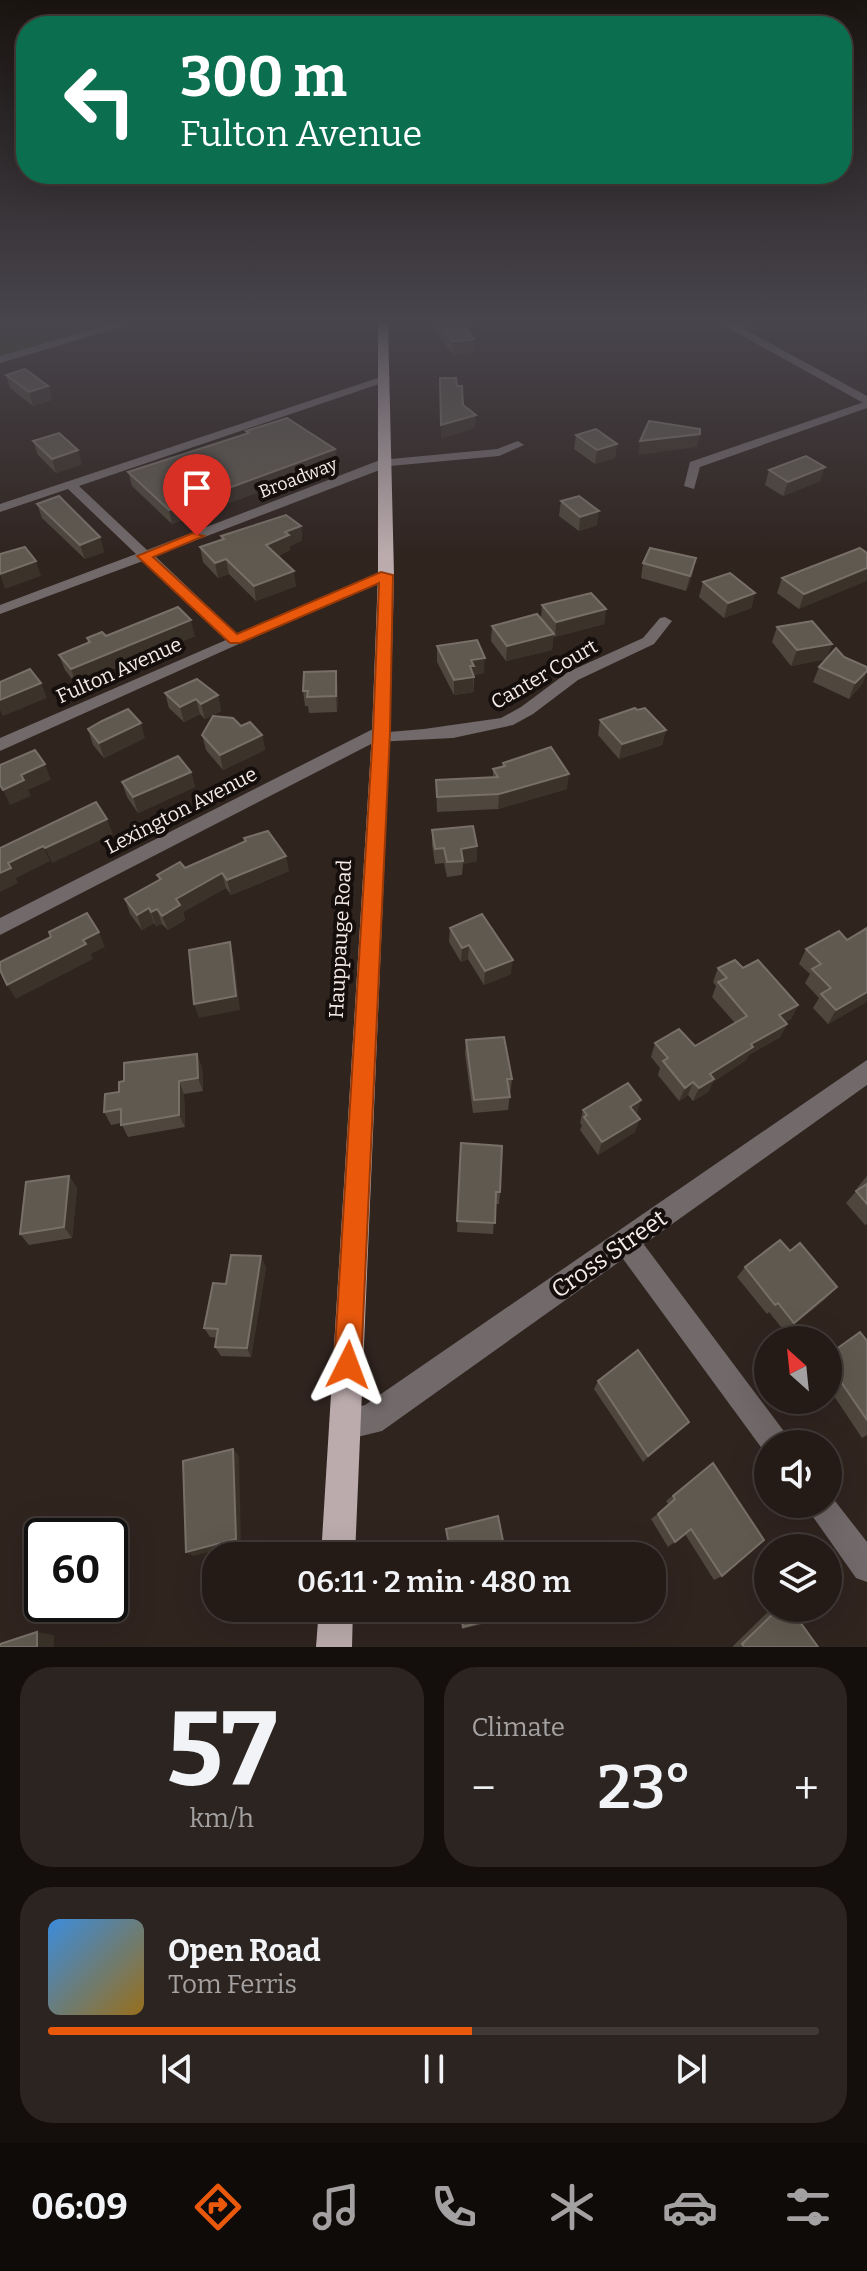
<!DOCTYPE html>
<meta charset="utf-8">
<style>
:root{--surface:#241b17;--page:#2c2420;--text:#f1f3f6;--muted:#a3a1a1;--line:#413936;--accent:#ea580c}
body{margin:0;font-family:Bitter,serif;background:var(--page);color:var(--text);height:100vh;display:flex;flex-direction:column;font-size:30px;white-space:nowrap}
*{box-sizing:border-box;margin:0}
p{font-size:26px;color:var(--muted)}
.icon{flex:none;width:44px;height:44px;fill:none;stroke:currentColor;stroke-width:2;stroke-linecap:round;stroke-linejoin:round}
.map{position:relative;height:1647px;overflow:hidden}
.sheet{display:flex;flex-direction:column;gap:20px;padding:20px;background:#140f0d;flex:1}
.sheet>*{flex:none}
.hud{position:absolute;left:16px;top:16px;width:836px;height:168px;border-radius:32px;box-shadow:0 8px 32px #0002,0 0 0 2px var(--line);background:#0b6e4f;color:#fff;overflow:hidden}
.needle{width:52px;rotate:333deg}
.tools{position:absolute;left:754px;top:1326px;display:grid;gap:16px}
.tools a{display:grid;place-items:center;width:88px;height:88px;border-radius:50%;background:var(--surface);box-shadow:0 8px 32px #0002,0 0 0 2px var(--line);font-size:40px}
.speed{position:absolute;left:24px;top:1518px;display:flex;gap:16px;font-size:40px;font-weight:700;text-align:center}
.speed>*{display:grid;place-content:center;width:104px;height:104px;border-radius:50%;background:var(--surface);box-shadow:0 8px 32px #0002,0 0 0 2px var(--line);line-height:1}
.speed .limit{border:4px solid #111;border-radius:12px;background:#fff;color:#111}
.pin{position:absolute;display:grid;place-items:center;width:68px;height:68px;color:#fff;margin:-82px -34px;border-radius:50% 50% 50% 0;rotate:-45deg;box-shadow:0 0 8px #0007}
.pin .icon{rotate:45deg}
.me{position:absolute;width:88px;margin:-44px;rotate:3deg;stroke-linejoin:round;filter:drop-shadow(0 0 6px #0008)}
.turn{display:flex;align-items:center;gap:28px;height:168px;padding:0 32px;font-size:36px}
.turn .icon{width:104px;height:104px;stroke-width:2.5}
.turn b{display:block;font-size:56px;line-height:68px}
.big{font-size:60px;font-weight:600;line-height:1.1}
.sheet .tile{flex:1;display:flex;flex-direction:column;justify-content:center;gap:12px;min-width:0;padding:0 28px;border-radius:32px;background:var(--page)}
.sheet .dial{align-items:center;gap:0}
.dial b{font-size:104px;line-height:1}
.song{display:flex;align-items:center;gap:24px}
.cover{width:96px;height:96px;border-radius:12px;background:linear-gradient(135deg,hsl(210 70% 55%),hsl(40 70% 35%))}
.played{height:8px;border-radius:4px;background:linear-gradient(90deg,var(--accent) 55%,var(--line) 55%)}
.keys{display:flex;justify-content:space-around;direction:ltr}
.heat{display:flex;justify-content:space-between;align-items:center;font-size:44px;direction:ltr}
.sheet .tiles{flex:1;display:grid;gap:20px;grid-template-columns:1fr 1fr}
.tile:last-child{grid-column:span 2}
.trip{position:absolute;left:202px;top:1542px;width:464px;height:80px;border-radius:32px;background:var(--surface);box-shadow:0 8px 32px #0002,0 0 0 2px var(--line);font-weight:600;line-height:80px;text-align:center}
.tabs{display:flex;height:128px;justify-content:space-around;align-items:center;background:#0e0b09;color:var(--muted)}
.tabs .icon{width:56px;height:56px}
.tabs .on{color:var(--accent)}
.tabs b{font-size:36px;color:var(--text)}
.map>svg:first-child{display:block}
.green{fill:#3e411e}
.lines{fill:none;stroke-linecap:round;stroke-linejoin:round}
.minor{fill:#71696a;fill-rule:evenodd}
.tertiary{fill:#71696a;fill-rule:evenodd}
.primary{fill:#bbabad;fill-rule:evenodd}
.wall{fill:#4f473d}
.shaded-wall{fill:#3b3229}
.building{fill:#60594f;stroke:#787068;stroke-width:2}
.route{fill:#ea580c;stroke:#983908;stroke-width:2}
.labels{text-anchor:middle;stroke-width:8;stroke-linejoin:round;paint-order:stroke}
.far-street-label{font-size:18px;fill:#f5ece9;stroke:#140f0c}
.street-label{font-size:20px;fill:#f5ece9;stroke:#140f0c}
.near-street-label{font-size:24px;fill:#f5ece9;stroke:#140f0c}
</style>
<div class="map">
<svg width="867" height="1647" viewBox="0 0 867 1647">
<rect width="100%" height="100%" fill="#30241f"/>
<path class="green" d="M0,324H114L0,357Z"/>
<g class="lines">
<g class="minor">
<path d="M753,324L733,331L728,328L735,324Z"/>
<path d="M381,377L386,380L385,382L79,486L147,550L380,460L497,449L518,441L524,445L499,456L390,466L155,556L238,635L381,572H391L393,575L0,751V738L226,640L143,561L0,614V605L136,554L68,489L0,512V504Z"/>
<path d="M867,401V408L700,467L694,489L684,486L690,462Z"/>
<path d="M665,617L672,621L654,644L578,680L533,714L513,725L453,738L375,742L0,935V918L375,728L381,726L389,732L424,729L501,718L521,707L568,672L643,638L660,618Z"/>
<path d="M627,1231L636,1234L786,1434L790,1444H768L766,1454L618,1252L615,1243L618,1234Z"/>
<path d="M828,1492L867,1542V1582L856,1578L811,1514L806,1504H828Z"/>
</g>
<g class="tertiary">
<path d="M113,324H132L0,363V356Z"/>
<path d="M721,324H735L867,396V405Z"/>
<path d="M867,1060V1085L382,1431L345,1440L334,1435L329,1424L334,1413L365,1405Z"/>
</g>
<g class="primary">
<path d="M378,324H388L394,575L390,732L355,1556H321L372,732L378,575Z"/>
<path d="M319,1608H353L352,1647H316Z"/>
</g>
</g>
<g class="wall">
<path d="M432,324H463L474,352L453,355Z"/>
<path d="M6,375L48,386L52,400L33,406L10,388Z"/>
<path d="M246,431L335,449L337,463L172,524L132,486L128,472L247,434Z"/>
<path d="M576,435L617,444L615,458L595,464L574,449Z"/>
<path d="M33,441L82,464L56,473L38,455Z"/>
<path d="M769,470L820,481L783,496L765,485Z"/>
<path d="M561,501L597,525L579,531L559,516Z"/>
<path d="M37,504L100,537L104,552L85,559L42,518Z"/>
<path d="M301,526L302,540L290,546V550L278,556L296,586L256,601L229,574L218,578L203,562L200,547L222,540L221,536Z"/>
<path d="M867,553L799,609L777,593L782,578Z"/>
<path d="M643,563L693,573L686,591L641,578Z"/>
<path d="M703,582L755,593L751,608L724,618L699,597Z"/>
<path d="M542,605L606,609L604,624L555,637L553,636L552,650L506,661L491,641L492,626L541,619Z"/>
<path d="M777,627L832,644L826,659L863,683L849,699L813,682L819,667L826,659L791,666L772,642Z"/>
<path d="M106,636H195L76,684L65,670L59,655L88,643L87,638Z"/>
<path d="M437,646L484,673L474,675V692L454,695L437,662Z"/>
<path d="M338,686L337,712L309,713L308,706H305L303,691Z"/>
<path d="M165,693L218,695L221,711L205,719L200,714L184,722L169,708Z"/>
<path d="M600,720L666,730L662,745L619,759L598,735Z"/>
<path d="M241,726L262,735L265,750L223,770L206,750L202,735Z"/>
<path d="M88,729L145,738L104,758L93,745Z"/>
<path d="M503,763L567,789L498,809L437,812L436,780L493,777V769L502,767Z"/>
<path d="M191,772L195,787L138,813L127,797L122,782Z"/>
<path d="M432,830L477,861L463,864L462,875L447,877L444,863L435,864L432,845Z"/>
<path d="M244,838L289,871L231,895L226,888L183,912L185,920L168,930L162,924L156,926L154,923L142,930L130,914L125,899L159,880L157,875L185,868L244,842Z"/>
<path d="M450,928L511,974L484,985L468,959L461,962L449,942Z"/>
<path d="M806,949L866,1002L828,1024L813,1008L819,998L805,983L810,974L799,964Z"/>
<path d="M718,968H743L798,1005L791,1019L785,1022L787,1024L780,1037L749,1055L746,1060L713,1082L708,1092L693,1101L688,1095L679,1101L658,1075L660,1068L651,1057L655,1043L695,1046L735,1023L712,997L716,986L713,982Z"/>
<path d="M466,1040L512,1079L508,1110L473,1113L465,1054Z"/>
<path d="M202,1067L203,1091L184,1094L185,1127L128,1137L121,1123L111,1125L104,1112L119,1092Z"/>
<path d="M583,1110L637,1113L635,1114V1132L598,1155L580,1130L582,1125L580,1123Z"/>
<path d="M461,1143L500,1192L499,1204H495L493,1234L457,1232Z"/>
<path d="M69,1176L77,1188L72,1238L29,1245L20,1234Z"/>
<path d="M867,1176V1224L865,1225L846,1203L858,1189L857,1188Z"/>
<path d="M266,1267L251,1357L221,1356L215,1347L217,1338L210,1337L204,1328L226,1284Z"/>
<path d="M745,1267L828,1297L785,1332L769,1312L767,1314L737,1277Z"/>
<path d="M867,1341V1435L862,1438L828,1387V1355Z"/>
<path d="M598,1381L689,1422L682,1429L643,1462L594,1389Z"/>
<path d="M713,1463L722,1576L714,1580L685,1534L668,1547L651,1519L669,1505L666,1501Z"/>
<path d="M459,1608H511L512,1614L510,1617L462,1629Z"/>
<path d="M772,1608H790L818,1647H733V1646Z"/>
</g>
<g class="shaded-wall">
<path d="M474,339V352L453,355V342Z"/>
<path d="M48,386L52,400L33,406L29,392Z"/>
<path d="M476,415L475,428L441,439V425Z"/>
<path d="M700,434L697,447L638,455L640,441Z"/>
<path d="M617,444L615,458L595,464L597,450Z"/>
<path d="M335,449L337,463L172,524L169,510Z"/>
<path d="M78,450L82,464L56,473L52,459Z"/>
<path d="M825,467L820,481L783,496L788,482Z"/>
<path d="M599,511L597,525L579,531L580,517Z"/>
<path d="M301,526L302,540L290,546V550L268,560L266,545L285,532Z"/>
<path d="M100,537L104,552L85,559L80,545Z"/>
<path d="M696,558L693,573L686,591L690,576Z"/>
<path d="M226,559L229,574L218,578L215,563Z"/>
<path d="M36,561L41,576L5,589L0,574Z"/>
<path d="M867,568V581L799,609L804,594Z"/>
<path d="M294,571L296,586L256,601L254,586Z"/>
<path d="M755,593L751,608L724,618L728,603Z"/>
<path d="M606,609L604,624L555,637L556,622Z"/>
<path d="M191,620L195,636L76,684L71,669Z"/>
<path d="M554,634L552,650L506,661L507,646Z"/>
<path d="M832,644L826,659L791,666L797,650Z"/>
<path d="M485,658L484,673L473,675L474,692L454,695V680L471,660Z"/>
<path d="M336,671L338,686L337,712L336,696Z"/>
<path d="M867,671L863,683L849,699L855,683Z"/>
<path d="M41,683L47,698L3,716L0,710V700Z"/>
<path d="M218,695L221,711L205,719L201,704Z"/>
<path d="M196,699L200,714L184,722L180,707Z"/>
<path d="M141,723L145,738L104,758L99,743Z"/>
<path d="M666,730L662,745L619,759L622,744Z"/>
<path d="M262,735L265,750L223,770L220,755Z"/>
<path d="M45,764L51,780L28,790L31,796L10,805L3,790L21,775Z"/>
<path d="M191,772L195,787L138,813L133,797Z"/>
<path d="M569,774L567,789L498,809L499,794Z"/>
<path d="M107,819L113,834L52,863L45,848Z"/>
<path d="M43,846L50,861L16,878L18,883L0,892V873L8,863Z"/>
<path d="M477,846V861L463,864L461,849Z"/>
<path d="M286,856L289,871L231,895L227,880Z"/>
<path d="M222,873L226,888L183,912L185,920L168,930L162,916L176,899Z"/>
<path d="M149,908L154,923L142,930L137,915Z"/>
<path d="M157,909L162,924L156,926L151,912Z"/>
<path d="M99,932L105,947L91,954L93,959L16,999L7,985Z"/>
<path d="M230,942L234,957L240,1010L199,1018L194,1004Z"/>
<path d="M469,945L468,959L461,962L462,948Z"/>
<path d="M513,960L511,974L484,985L485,971Z"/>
<path d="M867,990V1000L866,1002L828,1024L836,1010Z"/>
<path d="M798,1005L791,1019L772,1029L779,1015Z"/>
<path d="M787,1024L780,1037L749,1055L746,1060L713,1082L708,1092L693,1101L699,1088L710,1074L751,1044Z"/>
<path d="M197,1054L202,1067L203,1091L198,1078Z"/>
<path d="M179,1081L184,1094L185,1127L179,1115Z"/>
<path d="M693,1082L688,1095L679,1101L685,1088Z"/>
<path d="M641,1100L637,1113L626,1120L630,1107Z"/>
<path d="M640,1119L635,1132L598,1155L602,1142Z"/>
<path d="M69,1176L77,1188L72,1238L64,1227Z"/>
<path d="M261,1256L266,1267L251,1357L247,1348Z"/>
<path d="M837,1287L828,1297L785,1332L794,1323Z"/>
<path d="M689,1422L682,1429L643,1462L648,1456Z"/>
<path d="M233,1449L239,1456L241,1544L193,1556L186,1552Z"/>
<path d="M37,1632L54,1635V1647H37Z"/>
</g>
<g class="building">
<path d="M441,324H463L474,339L453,342Z"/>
<path d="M25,369L48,386L29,392L6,375Z"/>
<path d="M440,378H456L457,386H462L463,405L476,415L441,425Z"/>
<path d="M287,418L335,449L169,510L128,472L249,433L246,431Z"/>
<path d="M649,421L700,429V434L640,441Z"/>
<path d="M596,429L617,444L597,450L576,435Z"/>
<path d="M59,433L78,450L52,459L33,441Z"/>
<path d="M806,456L825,467L788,482L769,470Z"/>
<path d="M59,496L100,537L80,545L37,504Z"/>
<path d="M579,496L599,511L580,517L561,501Z"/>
<path d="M286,515L301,526L285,532L289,535L266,545L294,571L254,586L226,559L215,563L200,547L224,539L221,536Z"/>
<path d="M25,547L36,561L0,574V554Z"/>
<path d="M650,548L696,558L690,576L643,563Z"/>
<path d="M860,548L867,553V568L804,594L782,578Z"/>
<path d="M730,573L755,593L728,603L703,582Z"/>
<path d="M591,593L606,609L556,622L542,605Z"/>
<path d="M178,607L191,620L71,669L59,655L90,642L87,638L102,632L106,636Z"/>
<path d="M537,614L554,634L507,646L492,626Z"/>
<path d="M812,621L832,644L797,650L777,627Z"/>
<path d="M477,640L485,658L471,660L474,666H470L474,677L454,680L437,646Z"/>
<path d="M836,648L844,657L867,667V671L855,683L819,667Z"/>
<path d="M30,669L41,683L0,700V682Z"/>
<path d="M336,671V696L307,697L308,691H303L304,672Z"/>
<path d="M197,679L218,695L201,704L196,699L180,707L165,693Z"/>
<path d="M635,708L637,710L645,708L666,730L622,744L600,720Z"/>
<path d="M128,709L141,723L99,743L88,729L102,721Z"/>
<path d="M213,716L233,718L241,726L250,722L262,735L220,755L202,735Z"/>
<path d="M551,747L569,774L499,794L437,797L436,780L498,777L493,769L505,766L503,763Z"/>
<path d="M35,750L45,764L21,775L24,780L3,790L0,785V765Z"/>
<path d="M178,756L191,772L133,797L122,782Z"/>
<path d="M96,802L107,819L45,848L43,846L8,863L11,868L0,873V848Z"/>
<path d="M473,826L477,846L461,849L463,861L447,862L444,848L435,849L432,830Z"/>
<path d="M268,831L286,856L227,880L222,873L176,899L180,905L162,916L157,909L151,912L149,908L137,915L125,899L161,879L157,875L180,862L185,868L246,841L244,838Z"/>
<path d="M87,913L99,932L83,940L86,944L7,985L0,970V962L51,937L49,932Z"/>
<path d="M482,914L513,960L485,971L469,945L462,948L450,928Z"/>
<path d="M867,928V992L836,1010L821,994L831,988L812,969L821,964L806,949L839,931L847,940Z"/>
<path d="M230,942L236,996L194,1004L189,950Z"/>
<path d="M735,960L743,968L758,960L798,1005L779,1015L787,1024L751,1044L753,1047L710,1074L714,1079L699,1088L693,1082L685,1088L663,1061L668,1058L655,1043L679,1029L695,1046L747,1016L718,982L727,978L718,968Z"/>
<path d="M504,1037L512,1079H507L510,1097L474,1100L466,1040Z"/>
<path d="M197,1054L198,1078L179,1081V1115L121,1125V1109L104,1112L105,1094L119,1092V1082L124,1081V1063Z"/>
<path d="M628,1083L641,1100L630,1107L640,1119L602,1142L584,1117L587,1115L583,1110Z"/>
<path d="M461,1143L502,1146L500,1192H496L495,1223L457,1221Z"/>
<path d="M69,1176L64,1227L20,1234L26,1182Z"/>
<path d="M867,1184V1204L856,1191Z"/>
<path d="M780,1240L790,1251L800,1243L837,1287L794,1323L778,1303L775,1305L745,1267Z"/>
<path d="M231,1255L261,1256L247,1348L215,1347L218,1329L204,1328L213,1283L226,1284Z"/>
<path d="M860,1332L867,1341V1420L828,1363V1355Z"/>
<path d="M638,1350L689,1422L648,1456L598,1381Z"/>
<path d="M233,1449L236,1539L186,1552L183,1461Z"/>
<path d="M713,1463L764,1540L722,1576L691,1529L675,1542L658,1514L675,1499L673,1496Z"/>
<path d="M498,1516L506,1556H451L446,1529Z"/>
<path d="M460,1608H511L512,1614L463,1627Z"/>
<path d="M779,1608H790L818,1647H744L742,1644Z"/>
<path d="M37,1632V1647H0V1644Z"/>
</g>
<linearGradient id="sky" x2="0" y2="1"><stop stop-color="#1a1411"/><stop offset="0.58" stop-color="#48454d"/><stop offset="1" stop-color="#48454d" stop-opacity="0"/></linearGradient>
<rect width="867" height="555" fill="url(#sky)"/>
<path class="route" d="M193,533L204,536L153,557L237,634L381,572L393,575L390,732L361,1365L357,1374L348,1378L338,1374L334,1365L373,732L379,583L240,643H230L137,556Z"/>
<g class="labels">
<g class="far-street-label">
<text transform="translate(298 478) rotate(-21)" y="6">Broadway</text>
</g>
<g class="street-label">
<text transform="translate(119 670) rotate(-24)" y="7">Fulton Avenue</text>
<text transform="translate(544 674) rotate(-30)" y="7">Canter Court</text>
<text transform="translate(181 810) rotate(-27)" y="7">Lexington Avenue</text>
<text transform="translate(340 939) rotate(-87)" y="7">Hauppauge Road</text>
</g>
<g class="near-street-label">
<text transform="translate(609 1254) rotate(-35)" y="8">Cross Street</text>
</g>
</g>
</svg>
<div class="tools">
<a><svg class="needle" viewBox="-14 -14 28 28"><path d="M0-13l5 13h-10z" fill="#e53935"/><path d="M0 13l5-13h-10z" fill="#a3a1a1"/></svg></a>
<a><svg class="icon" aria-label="sound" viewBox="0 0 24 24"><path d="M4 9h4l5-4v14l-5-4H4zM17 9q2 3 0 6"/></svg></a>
<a><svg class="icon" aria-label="layers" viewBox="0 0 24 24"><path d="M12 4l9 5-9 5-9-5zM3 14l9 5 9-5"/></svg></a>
</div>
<div class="speed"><div class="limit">60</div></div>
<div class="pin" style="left:197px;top:536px;background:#d93025"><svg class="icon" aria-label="arrive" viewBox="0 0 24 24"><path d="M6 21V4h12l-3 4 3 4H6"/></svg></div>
<svg class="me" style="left:348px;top:1365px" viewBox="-20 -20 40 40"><path d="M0-17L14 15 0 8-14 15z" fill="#ea580c" stroke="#fff" stroke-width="4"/></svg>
<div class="trip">06:11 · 2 min · 480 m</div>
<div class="hud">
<div class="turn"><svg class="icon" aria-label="left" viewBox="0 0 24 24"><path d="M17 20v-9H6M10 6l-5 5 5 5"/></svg><div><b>300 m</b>Fulton Avenue</div></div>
</div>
</div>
<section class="sheet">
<div class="tiles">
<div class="tile dial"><b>57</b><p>km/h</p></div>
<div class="tile"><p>Climate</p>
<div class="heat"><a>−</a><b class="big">23°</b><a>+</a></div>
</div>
<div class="tile">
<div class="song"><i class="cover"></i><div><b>Open Road</b><p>Tom Ferris</p></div></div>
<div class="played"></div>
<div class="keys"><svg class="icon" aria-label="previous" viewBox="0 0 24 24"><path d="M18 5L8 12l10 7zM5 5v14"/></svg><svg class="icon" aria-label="pause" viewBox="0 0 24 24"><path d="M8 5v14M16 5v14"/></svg><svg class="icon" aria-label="next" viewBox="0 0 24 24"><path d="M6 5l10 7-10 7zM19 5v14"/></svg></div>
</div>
</div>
</section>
<nav class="tabs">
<b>06:09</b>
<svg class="icon on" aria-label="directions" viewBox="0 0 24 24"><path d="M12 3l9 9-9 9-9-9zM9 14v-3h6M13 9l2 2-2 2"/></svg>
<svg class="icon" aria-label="music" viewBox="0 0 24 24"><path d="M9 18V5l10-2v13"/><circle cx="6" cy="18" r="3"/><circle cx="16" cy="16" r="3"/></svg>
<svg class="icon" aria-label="phone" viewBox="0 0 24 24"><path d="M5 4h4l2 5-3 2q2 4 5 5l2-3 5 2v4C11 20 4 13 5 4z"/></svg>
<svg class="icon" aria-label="climate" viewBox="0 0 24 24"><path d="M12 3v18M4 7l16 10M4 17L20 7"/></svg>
<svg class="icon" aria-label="car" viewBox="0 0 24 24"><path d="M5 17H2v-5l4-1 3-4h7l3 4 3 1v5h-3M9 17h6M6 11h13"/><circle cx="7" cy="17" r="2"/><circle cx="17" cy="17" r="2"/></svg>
<svg class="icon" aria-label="filters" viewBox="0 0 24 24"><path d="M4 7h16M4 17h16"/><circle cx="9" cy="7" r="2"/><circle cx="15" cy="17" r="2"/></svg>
</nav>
